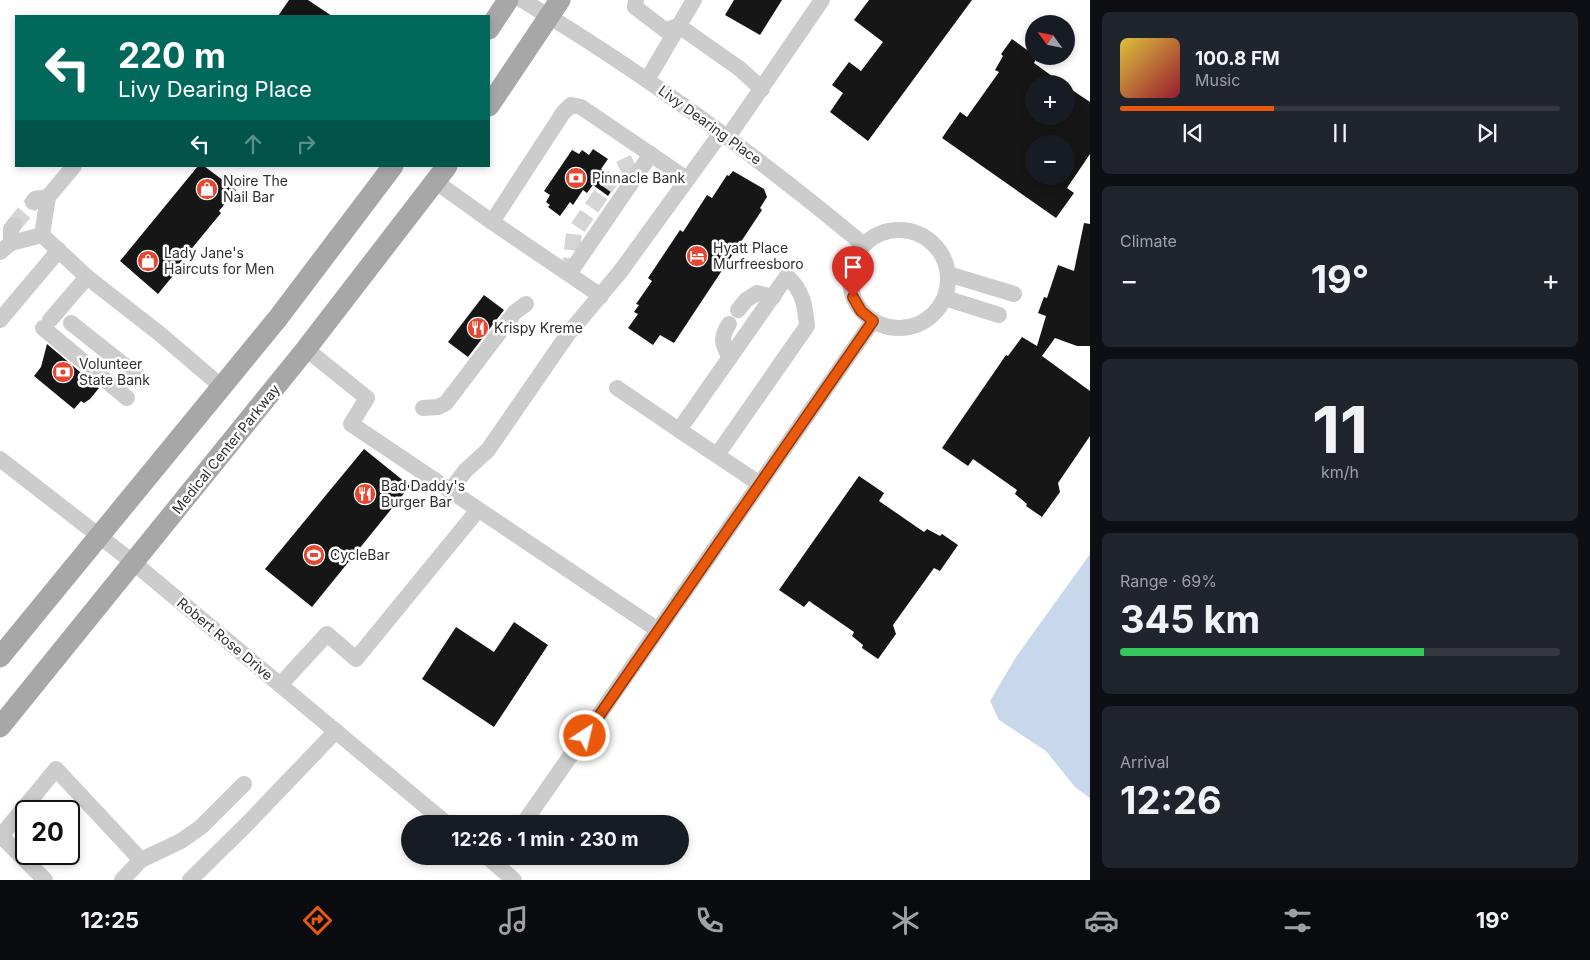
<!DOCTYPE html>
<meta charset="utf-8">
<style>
:root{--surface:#171b24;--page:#20242c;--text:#f1f3f6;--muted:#9ea1a6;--line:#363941;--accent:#ea580c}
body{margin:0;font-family:Inter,sans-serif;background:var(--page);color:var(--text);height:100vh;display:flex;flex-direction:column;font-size:19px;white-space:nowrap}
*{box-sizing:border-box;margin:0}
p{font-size:16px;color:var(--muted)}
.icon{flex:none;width:28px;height:28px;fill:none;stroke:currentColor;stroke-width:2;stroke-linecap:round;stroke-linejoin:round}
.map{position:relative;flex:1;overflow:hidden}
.panel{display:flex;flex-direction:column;gap:12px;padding:12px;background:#0d0f14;width:500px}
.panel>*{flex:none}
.guide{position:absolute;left:15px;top:15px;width:475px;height:152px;border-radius:0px;box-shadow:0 2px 8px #0003;background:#00695c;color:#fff;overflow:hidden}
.needle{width:32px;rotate:303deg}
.controls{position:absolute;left:1025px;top:15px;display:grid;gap:10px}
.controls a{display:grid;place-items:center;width:50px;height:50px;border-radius:50%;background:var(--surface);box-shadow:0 2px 8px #0003;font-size:25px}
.speed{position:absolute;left:15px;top:800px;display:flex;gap:10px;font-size:25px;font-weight:700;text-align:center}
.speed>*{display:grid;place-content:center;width:65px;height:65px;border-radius:50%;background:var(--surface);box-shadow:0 2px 8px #0003;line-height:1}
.speed .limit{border:2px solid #111;border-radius:8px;background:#fff;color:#111}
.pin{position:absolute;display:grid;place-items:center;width:42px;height:42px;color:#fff;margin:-51px -21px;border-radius:50% 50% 50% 0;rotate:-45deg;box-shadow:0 0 5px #0007}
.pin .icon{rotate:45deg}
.me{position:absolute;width:55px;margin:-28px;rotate:35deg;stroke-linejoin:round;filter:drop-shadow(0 0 4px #0008)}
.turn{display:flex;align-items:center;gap:18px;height:105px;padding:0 20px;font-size:22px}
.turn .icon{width:65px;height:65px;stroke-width:2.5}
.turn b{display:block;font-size:35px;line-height:42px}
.lanes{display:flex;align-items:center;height:48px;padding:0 20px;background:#0003;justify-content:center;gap:25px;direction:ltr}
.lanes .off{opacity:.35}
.big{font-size:38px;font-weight:700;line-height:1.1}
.panel .widget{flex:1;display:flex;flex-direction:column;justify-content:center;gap:8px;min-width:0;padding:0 18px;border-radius:8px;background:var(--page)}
.panel .dial{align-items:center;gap:0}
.dial b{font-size:65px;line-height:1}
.song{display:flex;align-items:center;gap:15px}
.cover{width:60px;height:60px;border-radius:8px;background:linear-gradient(135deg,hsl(50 70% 55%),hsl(350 70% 35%))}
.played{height:5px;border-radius:2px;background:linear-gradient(90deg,var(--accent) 35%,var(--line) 35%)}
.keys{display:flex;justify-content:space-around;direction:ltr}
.heat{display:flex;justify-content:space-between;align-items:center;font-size:28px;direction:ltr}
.charge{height:8px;border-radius:4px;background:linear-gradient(90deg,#34c759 69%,var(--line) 0)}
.trip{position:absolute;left:401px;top:815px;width:288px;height:50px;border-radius:25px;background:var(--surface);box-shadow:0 2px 8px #0003;font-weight:700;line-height:50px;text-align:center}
.menu{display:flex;height:80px;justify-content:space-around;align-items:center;background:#090b0e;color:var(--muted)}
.menu .icon{width:35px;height:35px}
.menu .current{color:var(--accent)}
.menu b{font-size:22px;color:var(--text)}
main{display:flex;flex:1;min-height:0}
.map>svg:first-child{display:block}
.water{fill:#c8d7ec}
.building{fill:#161616;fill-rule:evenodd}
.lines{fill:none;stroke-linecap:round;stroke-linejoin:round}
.minor-tunnel{stroke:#d5d5d5;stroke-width:16;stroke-dasharray:16 8;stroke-linecap:butt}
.minor{stroke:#ccc;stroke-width:16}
.major{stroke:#a7a7a7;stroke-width:21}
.route-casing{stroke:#983908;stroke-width:12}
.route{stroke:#ea580c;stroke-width:9}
.labels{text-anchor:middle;stroke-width:5;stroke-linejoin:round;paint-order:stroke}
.street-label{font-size:14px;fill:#2f2f2f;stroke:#fff}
.poi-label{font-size:14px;fill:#2f2f2f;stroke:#fff;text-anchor:start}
</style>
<main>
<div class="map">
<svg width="1090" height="880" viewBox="0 0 1090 880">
<rect width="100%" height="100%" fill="#fff"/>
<path class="water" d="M1090,554V798L1075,787L1046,751L999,720L990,701L1016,657Z"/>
<g class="building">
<path d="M289,0H308L332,16H278Z"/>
<path d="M734,0H782L760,35L725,15Z"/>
<path d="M869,0H972L868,141L830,112L843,93L832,85L849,62L861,71L883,42L854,20Z"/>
<path d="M1012,39L1037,57L1034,63L1063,84H1034V116H1066V86L1090,102V154L1067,188L1074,193L1056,218L942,138L960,112L967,117L999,72L995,70L1003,56L1001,54ZM1034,144H1066V176H1034Z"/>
<path d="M593,149L608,159L601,169L618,181L608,196L593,185L587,193L583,190L573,205L570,202L560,216L548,207L550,205L546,202L550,195L544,191L572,150L579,154L582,150L589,155Z"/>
<path d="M198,166H204L236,190L219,211L221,213L174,270L176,272L158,294L120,261Z"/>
<path d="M733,171L764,189L767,197L760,208L762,210L674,343L660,335L653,345L628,328L638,314L634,312L639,305L636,304L652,281L648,278L680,230L683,232L707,195L712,198L727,175L729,176Z"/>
<path d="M1084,223L1090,224V346H1077L1055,338L1042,356L1090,391V436L1058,483L1060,492L1042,517L1026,506L1027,504L1015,494L1017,490L973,459L968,466L942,448L1006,355L1008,356L1022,337L1037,346L1046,316L1038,313L1044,297L1047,298L1058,265L1074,271Z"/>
<path d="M484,295L504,310L468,357L448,342Z"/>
<path d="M47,344L99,388L90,399L84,403L81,401L74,409L34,376L41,367Z"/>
<path d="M364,449L410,486L312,607L265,569Z"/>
<path d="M859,476L884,493L879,501L924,532L927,529L940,536L942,534L958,545L940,571L934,568L893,625L896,634L878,659L862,648L863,645L852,636L854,632L809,601L804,607L779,590Z"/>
<path d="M514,622L548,645L494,727L422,679L456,627L494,652Z"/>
</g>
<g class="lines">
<g class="minor-tunnel">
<path d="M14,225L33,202"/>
<path d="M569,274L574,233L618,170L651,154"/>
</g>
<g class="minor">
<path d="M522,0C642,72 756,155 864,245"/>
<path d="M636,0L635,7L665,30L679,26L740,69L762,89"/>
<path d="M647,80L694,0"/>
<path d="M728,137L822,0"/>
<path d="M436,182L492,222L563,113L571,105L581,107L687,179"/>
<path d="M33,202L35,199L48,197"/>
<path d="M492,222L601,296"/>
<circle cx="899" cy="279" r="49"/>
<path d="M42,235L87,277L50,320"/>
<path d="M11,243V229L14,225"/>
<path d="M0,252L11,243L42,235L48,197L74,166"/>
<path d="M569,274L651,154"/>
<path d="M948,274L1014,294"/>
<path d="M87,277L160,334L222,387"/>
<path d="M945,298L999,315"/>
<path d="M738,310L746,300L757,293L773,297"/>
<path d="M0,320L59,250"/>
<path d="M71,323L143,380"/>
<path d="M729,324C720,338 722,344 730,358"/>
<path d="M43,328L127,398"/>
<path d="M306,349L367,398L351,424L658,630"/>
<path d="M617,388L679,430"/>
<path d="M423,408L438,407L446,403L515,312L526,304"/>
<path d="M717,455L807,326C805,305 803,291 787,276L679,430L760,484"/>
<path d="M0,459L134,563L447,824"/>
<path d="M450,491L465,471L488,450L568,334L620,272L721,133"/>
<path d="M280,685L327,634L356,659L478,510"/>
<path d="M523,824L873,321"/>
<path d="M0,835L45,880"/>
<path d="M1,836L56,769L141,860"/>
<path d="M486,856L514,880"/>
<path d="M122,880L141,860L181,841L201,827L244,784"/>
<path d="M190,880L247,824L336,731"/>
</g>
<g class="major">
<path d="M489,29L508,0"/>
<path d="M489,106L560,0"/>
<path d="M0,657L278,318L393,166"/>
<path d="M0,727L306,349L447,166"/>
</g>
</g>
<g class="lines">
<g class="route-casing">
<path id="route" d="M585,736L873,321L861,311L853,297"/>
</g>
<use href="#route" class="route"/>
</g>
<defs>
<g id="bank-disc" transform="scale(1.125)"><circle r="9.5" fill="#e54731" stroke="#fff"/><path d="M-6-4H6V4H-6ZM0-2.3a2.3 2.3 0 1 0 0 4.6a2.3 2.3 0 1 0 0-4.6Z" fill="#fff"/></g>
<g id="shop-disc" transform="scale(1.125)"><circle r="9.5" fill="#e54731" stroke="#fff"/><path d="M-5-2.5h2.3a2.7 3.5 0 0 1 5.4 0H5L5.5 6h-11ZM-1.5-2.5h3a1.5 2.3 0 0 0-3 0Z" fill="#fff"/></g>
<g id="hotel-disc" transform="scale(1.125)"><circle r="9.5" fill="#e54731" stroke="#fff"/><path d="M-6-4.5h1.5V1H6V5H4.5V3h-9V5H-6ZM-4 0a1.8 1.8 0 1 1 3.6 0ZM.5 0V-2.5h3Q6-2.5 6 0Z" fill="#fff"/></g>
<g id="restaurant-disc" transform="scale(1.125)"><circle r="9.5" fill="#e54731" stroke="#fff"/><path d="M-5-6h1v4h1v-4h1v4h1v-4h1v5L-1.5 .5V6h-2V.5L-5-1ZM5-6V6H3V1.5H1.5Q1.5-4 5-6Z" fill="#fff"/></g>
<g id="stadium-disc" transform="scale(1.125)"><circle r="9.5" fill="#e54731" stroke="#fff"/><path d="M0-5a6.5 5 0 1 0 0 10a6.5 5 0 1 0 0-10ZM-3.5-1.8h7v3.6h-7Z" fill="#fff"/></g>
</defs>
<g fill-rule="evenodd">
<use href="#bank-disc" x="576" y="178"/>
<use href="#shop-disc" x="207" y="189"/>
<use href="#hotel-disc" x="697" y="256"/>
<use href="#shop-disc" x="148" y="261"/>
<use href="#restaurant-disc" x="478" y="328"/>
<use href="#bank-disc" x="63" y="372"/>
<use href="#restaurant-disc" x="365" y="494"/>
<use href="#stadium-disc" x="314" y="555"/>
</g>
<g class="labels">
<g class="street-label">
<text transform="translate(710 125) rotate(36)" y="5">Livy Dearing Place</text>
<text transform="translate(226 449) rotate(-51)" y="5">Medical Center Parkway</text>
<text transform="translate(225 639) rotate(40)" y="5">Robert Rose Drive</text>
</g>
<g class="poi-label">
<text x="592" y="183">Pinnacle Bank</text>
<text x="223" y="186">Noire The<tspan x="223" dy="16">Nail Bar</tspan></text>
<text x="713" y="253">Hyatt Place<tspan x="713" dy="16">Murfreesboro</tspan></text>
<text x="164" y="258">Lady Jane's<tspan x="164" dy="16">Haircuts for Men</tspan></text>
<text x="494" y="333">Krispy Kreme</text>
<text x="79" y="369">Volunteer<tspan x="79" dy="16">State Bank</tspan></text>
<text x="381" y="491">Bad Daddy's<tspan x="381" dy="16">Burger Bar</tspan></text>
<text x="330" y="560">CycleBar</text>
</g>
</g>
</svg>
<div class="controls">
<a><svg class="needle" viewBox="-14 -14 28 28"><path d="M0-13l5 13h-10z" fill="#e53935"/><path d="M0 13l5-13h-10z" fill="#9ea1a6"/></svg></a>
<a>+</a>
<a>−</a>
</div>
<div class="speed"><div class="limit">20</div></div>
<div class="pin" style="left:853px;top:297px;background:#d93025"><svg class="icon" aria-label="arrive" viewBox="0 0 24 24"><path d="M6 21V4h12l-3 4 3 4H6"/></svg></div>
<svg class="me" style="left:585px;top:736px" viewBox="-20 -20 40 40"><circle r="17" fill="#ea580c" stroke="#fff" stroke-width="3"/><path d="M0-11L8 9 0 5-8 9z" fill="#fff"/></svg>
<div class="trip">12:26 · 1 min · 230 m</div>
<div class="guide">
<div class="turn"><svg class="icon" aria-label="left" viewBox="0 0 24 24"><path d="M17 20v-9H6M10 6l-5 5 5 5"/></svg><div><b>220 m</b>Livy Dearing Place</div></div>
<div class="lanes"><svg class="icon" aria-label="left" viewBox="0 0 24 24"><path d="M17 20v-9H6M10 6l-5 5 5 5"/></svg><svg class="icon off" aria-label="ahead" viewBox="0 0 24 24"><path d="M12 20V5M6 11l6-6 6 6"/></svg><svg class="icon off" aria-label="right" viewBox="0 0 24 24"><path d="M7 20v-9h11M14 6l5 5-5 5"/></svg></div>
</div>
</div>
<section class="panel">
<div class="widget">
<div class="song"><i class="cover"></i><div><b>100.8 FM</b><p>Music</p></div></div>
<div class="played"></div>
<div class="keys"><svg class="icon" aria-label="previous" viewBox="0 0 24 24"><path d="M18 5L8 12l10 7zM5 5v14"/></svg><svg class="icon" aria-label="pause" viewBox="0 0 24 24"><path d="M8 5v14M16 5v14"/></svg><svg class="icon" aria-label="next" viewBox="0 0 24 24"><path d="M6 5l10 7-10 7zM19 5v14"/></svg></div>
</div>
<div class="widget"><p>Climate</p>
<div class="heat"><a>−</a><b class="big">19°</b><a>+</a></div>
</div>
<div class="widget dial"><b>11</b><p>km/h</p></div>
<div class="widget"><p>Range · 69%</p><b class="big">345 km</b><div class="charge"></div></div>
<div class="widget"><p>Arrival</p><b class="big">12:26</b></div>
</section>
</main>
<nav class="menu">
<b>12:25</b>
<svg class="icon current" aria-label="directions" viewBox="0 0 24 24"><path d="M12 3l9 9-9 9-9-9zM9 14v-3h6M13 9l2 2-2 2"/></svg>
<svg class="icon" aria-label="music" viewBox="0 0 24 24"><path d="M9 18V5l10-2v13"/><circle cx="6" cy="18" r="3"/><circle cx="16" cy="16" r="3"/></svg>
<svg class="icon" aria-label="phone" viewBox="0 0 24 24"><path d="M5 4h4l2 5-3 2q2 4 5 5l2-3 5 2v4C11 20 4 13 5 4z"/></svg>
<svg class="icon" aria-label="climate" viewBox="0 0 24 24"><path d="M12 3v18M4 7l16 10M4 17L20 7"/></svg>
<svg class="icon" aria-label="car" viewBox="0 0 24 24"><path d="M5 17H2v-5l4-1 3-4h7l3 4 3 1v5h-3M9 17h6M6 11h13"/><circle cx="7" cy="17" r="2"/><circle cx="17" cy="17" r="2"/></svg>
<svg class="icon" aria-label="filters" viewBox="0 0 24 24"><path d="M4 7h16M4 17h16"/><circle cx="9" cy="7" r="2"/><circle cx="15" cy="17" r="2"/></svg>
<b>19°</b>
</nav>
